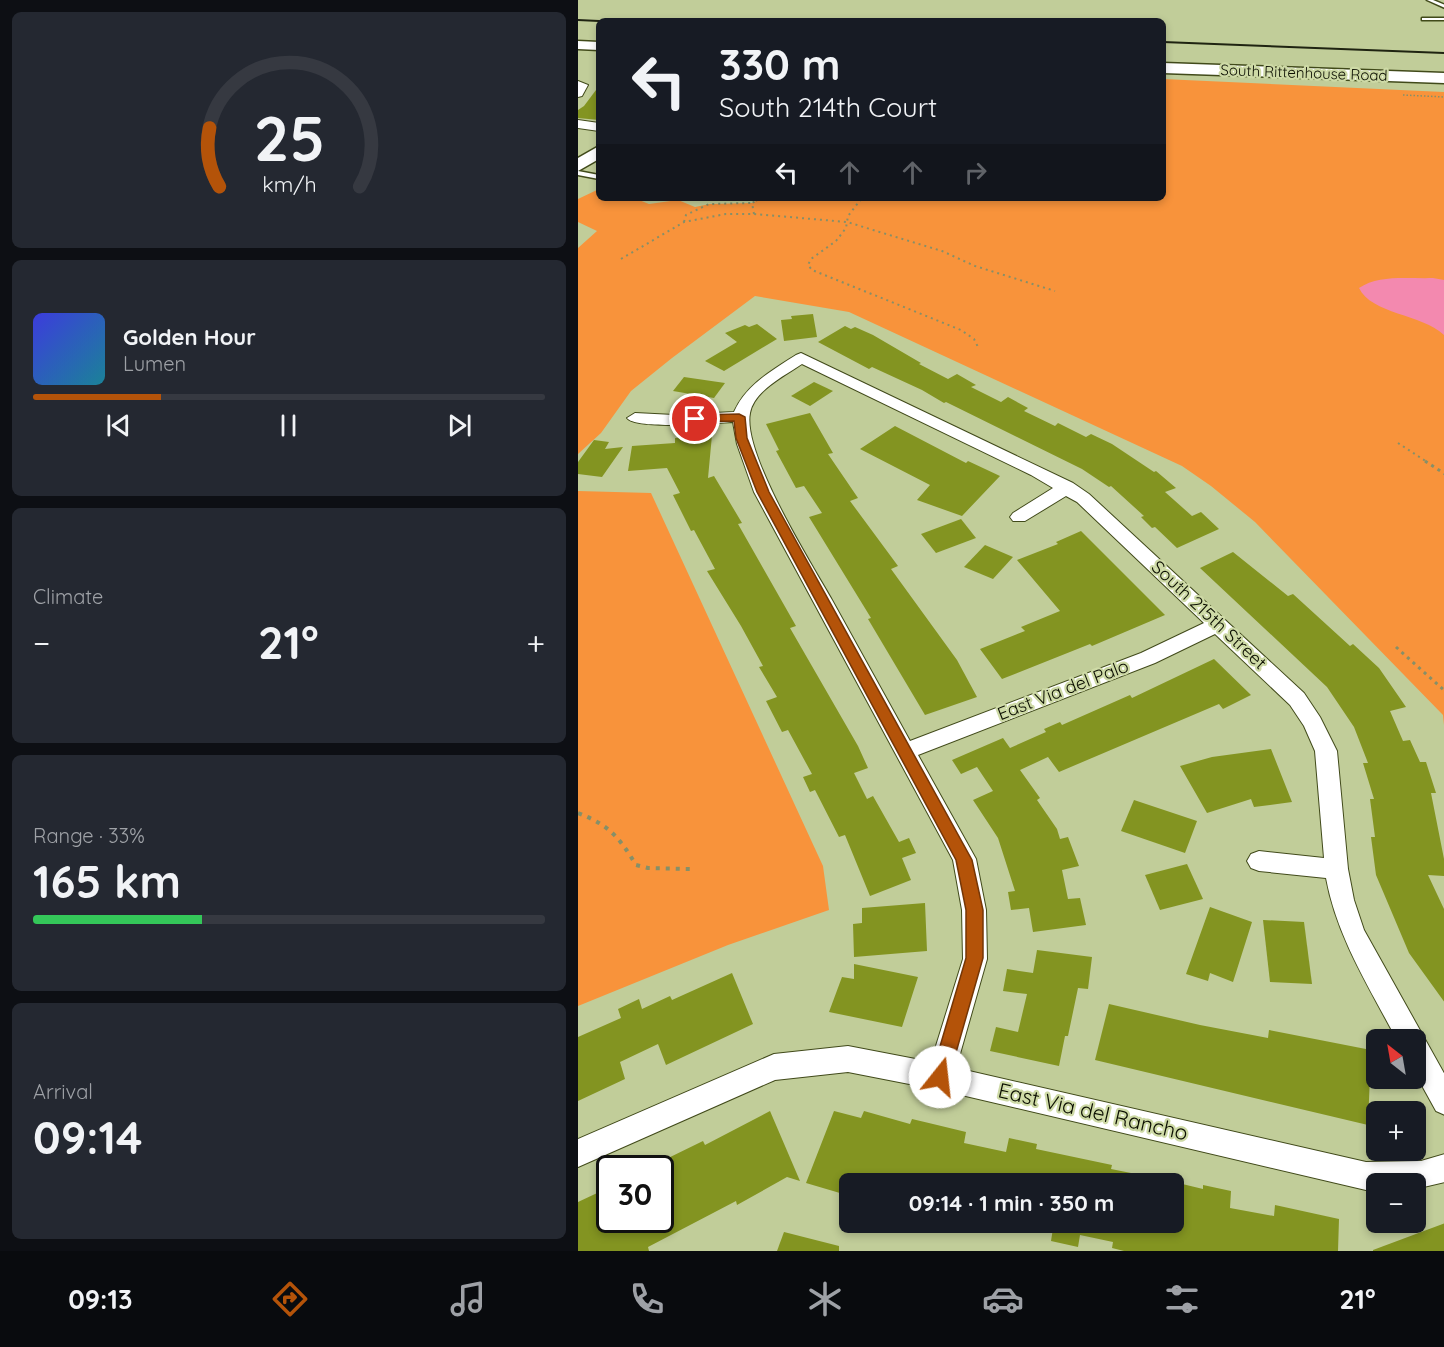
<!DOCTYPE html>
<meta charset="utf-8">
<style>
:root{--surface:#171b24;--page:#242831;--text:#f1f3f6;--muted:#9ea1a6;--line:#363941;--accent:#b45309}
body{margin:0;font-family:Quicksand,sans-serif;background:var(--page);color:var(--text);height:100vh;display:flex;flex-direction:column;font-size:22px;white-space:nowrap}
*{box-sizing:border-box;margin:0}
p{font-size:20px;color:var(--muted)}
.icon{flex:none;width:33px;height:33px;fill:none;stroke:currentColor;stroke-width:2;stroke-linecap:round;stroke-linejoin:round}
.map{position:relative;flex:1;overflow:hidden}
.drawer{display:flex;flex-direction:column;gap:12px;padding:12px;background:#0d0f14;width:578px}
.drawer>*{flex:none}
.guide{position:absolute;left:18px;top:18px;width:570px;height:183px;border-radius:9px;box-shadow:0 3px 9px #0003;background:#171b24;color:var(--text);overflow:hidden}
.needle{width:39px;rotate:329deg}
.tools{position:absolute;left:788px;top:1029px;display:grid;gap:12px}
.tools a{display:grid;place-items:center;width:60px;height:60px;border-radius:9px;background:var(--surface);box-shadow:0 3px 9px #0003;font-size:30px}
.speed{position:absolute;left:18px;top:1155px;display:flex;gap:12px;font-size:30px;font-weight:700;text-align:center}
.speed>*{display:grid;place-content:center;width:78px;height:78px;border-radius:50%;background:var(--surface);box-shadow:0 3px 9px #0003;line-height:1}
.speed .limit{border:3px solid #111;border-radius:9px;background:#fff;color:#111}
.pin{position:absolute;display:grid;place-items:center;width:51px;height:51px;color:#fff;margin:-26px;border:3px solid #fff;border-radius:50%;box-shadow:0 2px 6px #0007}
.me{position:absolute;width:66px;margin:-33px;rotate:16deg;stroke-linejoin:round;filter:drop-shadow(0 0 4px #0008)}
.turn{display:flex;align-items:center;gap:21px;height:126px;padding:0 24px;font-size:27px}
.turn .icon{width:78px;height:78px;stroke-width:2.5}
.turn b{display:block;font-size:42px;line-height:51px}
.lanes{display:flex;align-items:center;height:57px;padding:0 24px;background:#0003;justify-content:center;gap:30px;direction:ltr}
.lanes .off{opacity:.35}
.big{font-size:45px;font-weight:700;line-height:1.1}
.drawer .tile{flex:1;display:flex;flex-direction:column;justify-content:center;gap:9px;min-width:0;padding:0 21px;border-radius:9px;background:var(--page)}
.drawer .dial{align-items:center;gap:0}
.dial svg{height:156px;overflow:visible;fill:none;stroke:var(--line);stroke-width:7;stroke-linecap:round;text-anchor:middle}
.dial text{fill:var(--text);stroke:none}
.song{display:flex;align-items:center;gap:18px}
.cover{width:72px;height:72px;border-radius:9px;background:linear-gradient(135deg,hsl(240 70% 55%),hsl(190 70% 35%))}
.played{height:6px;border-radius:3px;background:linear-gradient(90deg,var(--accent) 25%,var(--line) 25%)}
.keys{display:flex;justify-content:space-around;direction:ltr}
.heat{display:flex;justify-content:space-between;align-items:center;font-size:33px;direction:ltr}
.charge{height:9px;border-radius:4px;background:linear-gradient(90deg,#34c759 33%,var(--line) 0)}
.trip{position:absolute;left:261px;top:1173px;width:345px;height:60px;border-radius:9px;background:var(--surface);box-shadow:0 3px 9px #0003;font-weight:700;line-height:60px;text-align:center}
.tab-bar{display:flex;height:96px;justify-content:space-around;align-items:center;background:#090b0e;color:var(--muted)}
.tab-bar .icon{width:42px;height:42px}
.tab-bar .current{color:var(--accent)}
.tab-bar b{font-size:27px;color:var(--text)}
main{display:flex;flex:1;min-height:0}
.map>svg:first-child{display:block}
.green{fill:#f8933b}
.water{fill:#f389af}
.building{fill:#839421}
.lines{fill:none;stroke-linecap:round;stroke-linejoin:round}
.lane-casing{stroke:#414a1a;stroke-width:3}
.street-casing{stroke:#414a1a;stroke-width:2}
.secondary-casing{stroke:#414a1a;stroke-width:3}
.path-far3{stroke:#868f68;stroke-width:1.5;stroke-dasharray:1.5 2;stroke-linecap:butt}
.path-far2{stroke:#868f68;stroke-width:2;stroke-dasharray:2 4;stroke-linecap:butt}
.path-far1{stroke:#868f68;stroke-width:3;stroke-dasharray:3 4.5;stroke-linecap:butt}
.path{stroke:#868f68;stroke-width:4;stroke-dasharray:4 6;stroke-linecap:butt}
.lane{fill:#fff;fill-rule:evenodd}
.street{fill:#fff;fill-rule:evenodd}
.secondary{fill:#fff;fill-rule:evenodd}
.rail{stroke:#1f2311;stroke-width:2}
.route{fill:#b45309;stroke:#753606;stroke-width:1.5}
.labels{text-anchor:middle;stroke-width:4.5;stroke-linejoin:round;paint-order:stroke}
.far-street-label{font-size:15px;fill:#0b0e00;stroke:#cedaa6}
.street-label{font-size:18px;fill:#0b0e00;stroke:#cedaa6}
.near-street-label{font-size:21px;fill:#0b0e00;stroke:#cedaa6}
</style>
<main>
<section class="drawer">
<div class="tile dial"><svg viewBox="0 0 100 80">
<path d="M14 69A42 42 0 1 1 86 69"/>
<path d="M14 69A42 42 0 0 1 9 39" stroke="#b45309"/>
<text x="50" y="56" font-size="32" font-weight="700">25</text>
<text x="50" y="72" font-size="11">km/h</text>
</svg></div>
<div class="tile">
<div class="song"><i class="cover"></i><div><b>Golden Hour</b><p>Lumen</p></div></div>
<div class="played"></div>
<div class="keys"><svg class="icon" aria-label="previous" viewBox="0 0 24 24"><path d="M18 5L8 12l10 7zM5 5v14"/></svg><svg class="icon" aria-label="pause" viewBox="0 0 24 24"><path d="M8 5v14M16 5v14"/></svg><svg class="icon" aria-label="next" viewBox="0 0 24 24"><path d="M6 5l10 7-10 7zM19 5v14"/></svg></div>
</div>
<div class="tile"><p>Climate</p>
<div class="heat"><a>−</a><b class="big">21°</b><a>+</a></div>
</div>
<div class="tile"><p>Range · 33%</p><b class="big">165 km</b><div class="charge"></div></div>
<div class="tile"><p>Arrival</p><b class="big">09:14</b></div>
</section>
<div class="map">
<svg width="867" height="1251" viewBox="0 0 867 1251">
<rect width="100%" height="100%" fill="#c1cd99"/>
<g class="green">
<path d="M585,79L866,92V725L865,715L677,522L633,486L604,466L271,312L177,296L94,358L53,391L23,433L0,454V248L19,231L0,222V199L21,189V198H56L71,204L100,200L117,207L132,204L174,203L183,198H585Z"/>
<path d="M0,491L73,493L245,866L251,910L150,945L0,1006Z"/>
</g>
<path class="water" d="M855,278L866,280V335C844,314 793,314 781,288C801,274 831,279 855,278Z"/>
<g class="building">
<path d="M21,86V120L0,118V110L6,106Z"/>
<path d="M235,314L239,337L206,341L203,320L214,319L213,316Z"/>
<path d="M179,324L199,339L146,371L127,361L159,342L147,333L167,325L171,327Z"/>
<path d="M267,326L273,329L277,327L295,335L343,363L341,364L370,379L379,374L398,385L393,387L423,402L430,397L450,408L446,411L477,426L480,423L508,437L513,434L534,444L576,472L578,471L598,488L587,492L614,516L623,512L641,529L599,548L577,527L574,528L563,517L566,516L533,486L531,487L504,469L368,402L366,403L344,390L294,367L291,369L240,342Z"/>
<path d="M106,377L147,383L136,398L95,391Z"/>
<path d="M236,382L255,391L232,406L213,396Z"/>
<path d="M232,413L255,453L250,454L280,498L272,501L320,566L313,569L379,660L399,697L347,715L290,619L293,618L231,517L244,513L226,486L218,488L198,451L201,450L188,424Z"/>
<path d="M317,426L388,463L390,461L422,476L384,516L339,500L352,485L282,449Z"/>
<path d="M134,435L130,478L136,476L164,523L160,524L218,626L212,628L280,746L290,768L276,773L289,799L295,796L321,842L331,838L338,853L324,858L333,880L292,896L267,835L261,837L237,790L232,792L225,777L234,774L210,730L204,732L188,701L199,697L181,667L185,666L163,626L129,571L137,569L116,530L113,531L95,495L102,493L89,468L50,471L54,446L97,443V438Z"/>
<path d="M16,440L31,442L27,449L45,447L24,477L0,474V462Z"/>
<path d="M383,519L398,538L358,553L343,534Z"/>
<path d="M503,531L587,615L514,646L512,644L424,679L402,649L447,631L443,627L482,611L439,560L480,544L478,542Z"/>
<path d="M407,545L435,557L415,579L386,567Z"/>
<path d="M655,552L710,596L715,594L772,646L775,644L801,668L828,707L812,711L825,741L832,740L842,762H848L858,793H853L867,864V876L850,875L867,911V1003L831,953L798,875L793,837H797L792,799H796L785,763H790L776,727L749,687L622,568Z"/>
<path d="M636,659L673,695L645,709L641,704L481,772L470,757L442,770L462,798L459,800L479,829L482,839L490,837L501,866L484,870L490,899L502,898L508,925L455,932L451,908L433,910L430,892L437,891L420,838L395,800L415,791L399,767L383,774L374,760L425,738L432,748L468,732L466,729L482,722L484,725L552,695L554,698Z"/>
<path d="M693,749L714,802L676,807L673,799L629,813L602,766L634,757Z"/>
<path d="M556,800L619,821L607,853L543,831Z"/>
<path d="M609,864L625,899L582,910L567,875Z"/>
<path d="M347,903L349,951L276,957L275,924L284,923V908Z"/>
<path d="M632,907L674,922L655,982L632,973L630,981L608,974Z"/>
<path d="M685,920L726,922L734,984L692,982Z"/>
<path d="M459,950L514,957L510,989L500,988L490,1036H487L481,1066L412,1051L418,1027L440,1032L449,994L425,991L429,969L455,973Z"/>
<path d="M276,964L340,977L324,1027L251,1012L264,977L276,979Z"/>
<path d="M154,973L175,1024L88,1065L80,1044L42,1062L47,1079L0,1101V1037L43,1018L40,1009L61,999L64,1009L92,996L94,1000Z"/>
<path d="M531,1004L622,1025L690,1038L691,1030L793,1050L790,1125L517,1060Z"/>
<path d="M192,1111L222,1181L209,1177L159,1205L158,1201L70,1247L71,1251H0V1202L32,1187V1220H82V1162L125,1141L127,1145Z"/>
<path d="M256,1111L283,1118L286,1111L332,1124L334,1119L355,1124L388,1132L386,1143L428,1152L431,1138L459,1144L458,1149L534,1165L533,1169L573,1177L572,1184H272V1196L228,1183Z"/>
<path d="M596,1182L625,1189V1185L653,1191L652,1208L696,1216L697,1205L761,1219L760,1251H546L534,1248L535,1242L502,1235L500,1247L473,1241L476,1222H596Z"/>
<path d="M867,1223V1251H795V1250Z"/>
<path d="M206,1232L261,1246V1251H199Z"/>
</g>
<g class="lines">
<g class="lane-casing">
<g id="lane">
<path d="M849,0H855L867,5V8Z"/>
<rect x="844" y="18" width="23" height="2"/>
<path d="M0,171L21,175V179L0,175Z"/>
</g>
</g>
<g class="street-casing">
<g id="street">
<path d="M0,81L10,85L4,96L0,97Z"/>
<path d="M0,120L21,123V131L0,128Z"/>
<path d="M223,353L495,483L511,494L726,693L742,717L759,751L770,869L776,900L786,930L867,1075V1115L858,1111L837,1073V1040H819C791,987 759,937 748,878L681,871L673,868L669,861L673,854L681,851L746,858L737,751L726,726L712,705L637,634L577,663L340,755L398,859L408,910L409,959L378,1068L788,1162L843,1161L867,1154V1182L837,1189V1184H798V1190H788L362,1090L270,1072L197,1080L0,1167V1139L196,1054L270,1046L353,1062L385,959L384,910L375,860L176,492L159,444L155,422C137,423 58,430 49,418L57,413L96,415L156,412C168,385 193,371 218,355ZM224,364L453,475L475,488L435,513L432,517L435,521H447L488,496L499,502L626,623L563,653L332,741C306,694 280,647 254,600C233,563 164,453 172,413C176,391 206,376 224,364Z"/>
</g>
</g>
<g class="secondary-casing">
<g id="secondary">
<path d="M0,41L21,42V50L0,49Z"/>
<path d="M585,63L867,73V83L585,73Z"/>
<path d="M21,146V159L0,171V158Z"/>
</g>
</g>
<g class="path-far3">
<path d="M825,95L867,97"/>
<path d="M178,201L183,198"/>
<path d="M282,201L284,198"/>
</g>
<g class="path-far2">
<path d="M283,199L270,216L268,228L258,241L233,259L230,265L234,270L383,330L396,339L400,347"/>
<path d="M176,214L174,203L181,199"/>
<path d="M106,222L108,215L131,204L174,203"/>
<path d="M43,259L106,222L148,214H176L269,222L364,251L397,266L477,291"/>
<path d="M820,443L849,462"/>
</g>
<g class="path-far1">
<path d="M847,461L867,474"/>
<path d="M818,647L867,691"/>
</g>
<path class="path" d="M0,813C31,825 41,837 58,865L70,868L112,869"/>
<use href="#lane" class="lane"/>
<use href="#street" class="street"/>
<use href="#secondary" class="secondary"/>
<g class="rail">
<path d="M0,20L21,21"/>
<path d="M585,42L867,53"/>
</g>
</g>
<path class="route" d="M161,414L167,417L169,438L191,492L394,860L405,910V958L371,1077L369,1083L362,1086L356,1083L353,1077L388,958V910L378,860L179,492L158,438L156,421L117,422L112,419L117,415Z"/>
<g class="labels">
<g class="far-street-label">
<text transform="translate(726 73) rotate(2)" y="5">South Rittenhouse Road</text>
</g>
<g class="street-label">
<text transform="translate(631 615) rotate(43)" y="6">South 215th Street</text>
<text transform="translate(485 690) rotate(-21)" y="6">East Via del Palo</text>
</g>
<g class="near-street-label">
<text transform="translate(515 1112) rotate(13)" y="7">East Via del Rancho</text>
</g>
</g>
</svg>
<div class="tools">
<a><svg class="needle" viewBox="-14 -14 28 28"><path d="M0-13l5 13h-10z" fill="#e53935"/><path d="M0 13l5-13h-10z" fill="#9ea1a6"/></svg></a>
<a>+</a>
<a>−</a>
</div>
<div class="speed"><div class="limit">30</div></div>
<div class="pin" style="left:117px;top:419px;background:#d93025"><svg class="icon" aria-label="arrive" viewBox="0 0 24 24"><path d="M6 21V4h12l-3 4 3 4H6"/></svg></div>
<svg class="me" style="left:362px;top:1077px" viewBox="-20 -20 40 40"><circle r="19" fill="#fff"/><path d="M0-13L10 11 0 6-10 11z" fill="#b45309"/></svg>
<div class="trip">09:14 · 1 min · 350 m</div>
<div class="guide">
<div class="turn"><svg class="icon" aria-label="left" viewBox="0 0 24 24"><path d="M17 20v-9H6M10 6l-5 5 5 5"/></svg><div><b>330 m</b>South 214th Court</div></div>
<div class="lanes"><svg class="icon" aria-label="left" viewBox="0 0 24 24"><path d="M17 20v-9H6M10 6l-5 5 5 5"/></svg><svg class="icon off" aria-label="ahead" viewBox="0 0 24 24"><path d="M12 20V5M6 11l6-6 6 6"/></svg><svg class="icon off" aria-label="ahead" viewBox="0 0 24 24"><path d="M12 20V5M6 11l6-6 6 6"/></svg><svg class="icon off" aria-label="right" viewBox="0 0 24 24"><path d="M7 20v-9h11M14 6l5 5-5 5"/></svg></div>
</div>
</div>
</main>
<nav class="tab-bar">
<b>09:13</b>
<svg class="icon current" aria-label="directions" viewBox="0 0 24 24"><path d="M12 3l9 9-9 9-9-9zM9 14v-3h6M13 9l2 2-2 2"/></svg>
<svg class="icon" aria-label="music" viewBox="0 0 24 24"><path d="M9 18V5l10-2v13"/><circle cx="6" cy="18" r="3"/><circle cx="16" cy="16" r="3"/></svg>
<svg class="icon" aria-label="phone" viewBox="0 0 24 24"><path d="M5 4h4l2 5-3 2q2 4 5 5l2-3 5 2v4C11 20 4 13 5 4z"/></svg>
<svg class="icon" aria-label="climate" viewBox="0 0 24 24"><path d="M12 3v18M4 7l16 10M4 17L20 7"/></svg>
<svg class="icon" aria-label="car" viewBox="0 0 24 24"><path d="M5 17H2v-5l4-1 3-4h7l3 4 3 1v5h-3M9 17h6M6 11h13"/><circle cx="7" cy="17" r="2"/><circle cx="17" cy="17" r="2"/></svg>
<svg class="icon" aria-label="filters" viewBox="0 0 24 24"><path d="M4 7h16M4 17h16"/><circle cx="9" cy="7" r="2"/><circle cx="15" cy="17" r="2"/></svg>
<b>21°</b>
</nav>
